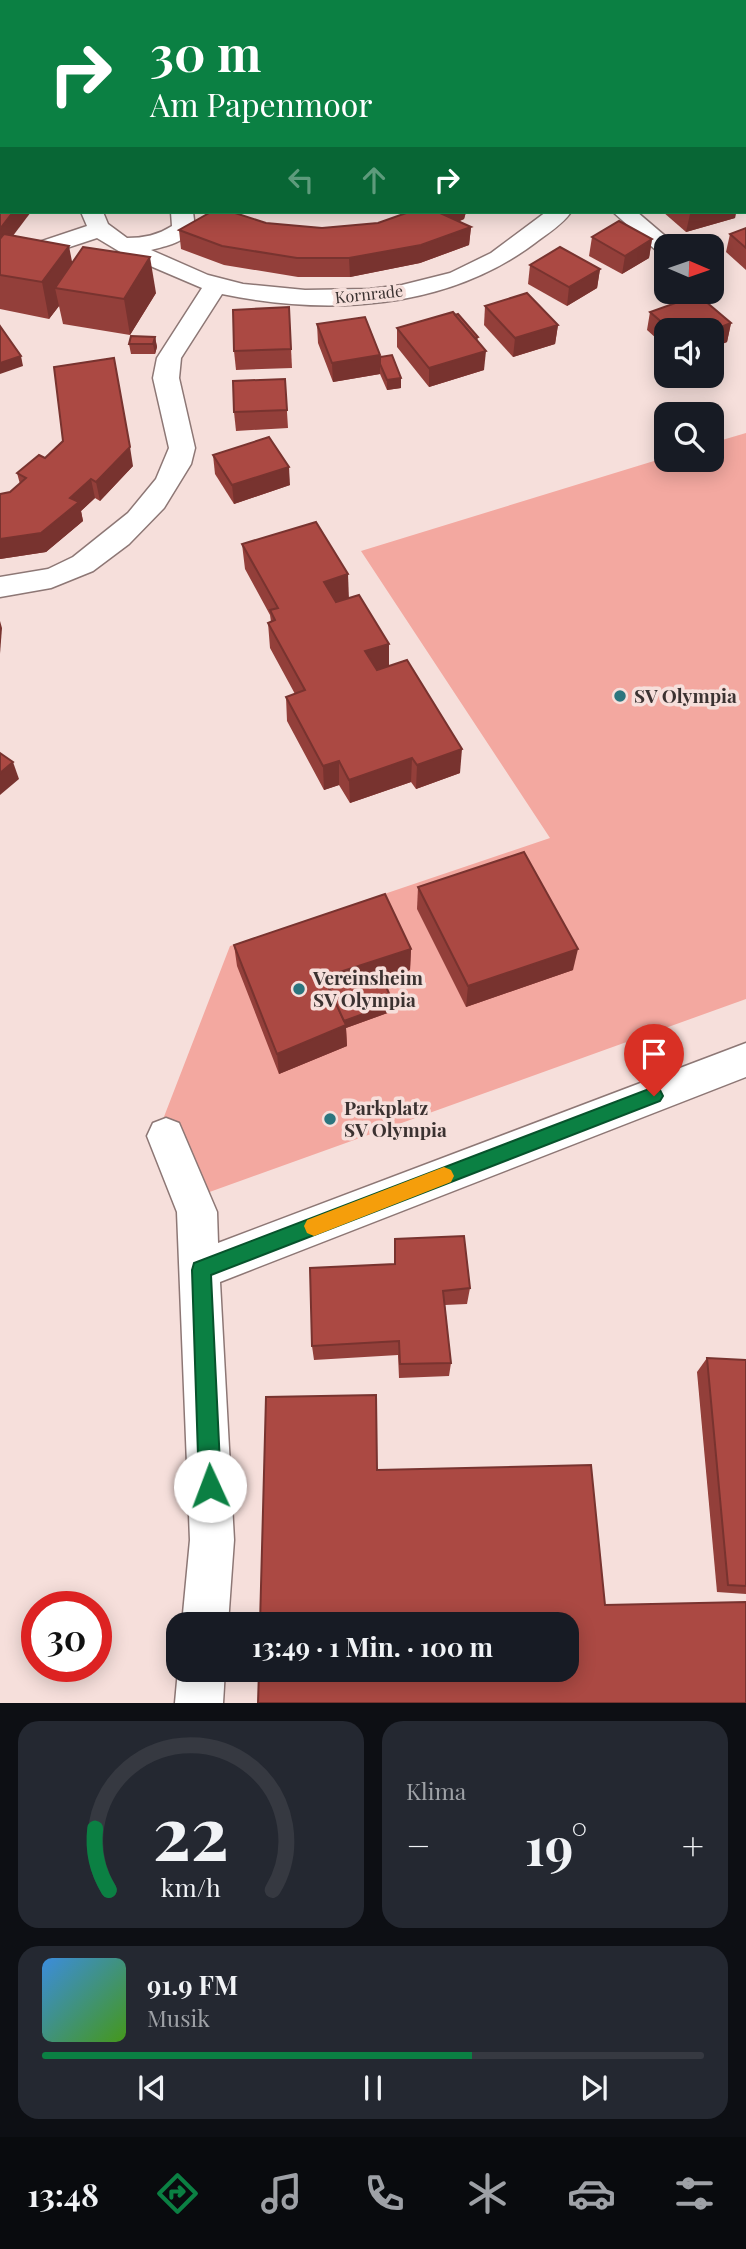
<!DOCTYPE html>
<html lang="de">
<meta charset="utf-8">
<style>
:root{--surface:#171b24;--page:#242831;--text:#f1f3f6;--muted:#9ea1a6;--line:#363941;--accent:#0b8043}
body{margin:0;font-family:"Playfair Display",serif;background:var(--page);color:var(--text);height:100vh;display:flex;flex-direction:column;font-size:26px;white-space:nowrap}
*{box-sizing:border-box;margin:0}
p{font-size:23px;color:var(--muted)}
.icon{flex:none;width:38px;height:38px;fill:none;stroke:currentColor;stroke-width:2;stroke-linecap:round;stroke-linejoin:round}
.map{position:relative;height:1703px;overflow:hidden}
.side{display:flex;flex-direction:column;gap:18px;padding:18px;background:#0d0f14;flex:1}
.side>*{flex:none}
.guide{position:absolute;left:0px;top:0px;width:747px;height:214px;box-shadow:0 4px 18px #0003;background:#0b8043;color:#fff;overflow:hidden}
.needle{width:46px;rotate:92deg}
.buttons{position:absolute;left:654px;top:234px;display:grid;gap:14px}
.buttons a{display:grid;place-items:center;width:70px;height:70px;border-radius:14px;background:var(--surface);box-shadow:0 4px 18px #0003;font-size:35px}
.speed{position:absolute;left:21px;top:1591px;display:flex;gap:14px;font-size:35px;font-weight:700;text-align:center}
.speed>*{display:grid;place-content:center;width:91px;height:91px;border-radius:50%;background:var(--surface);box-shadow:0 4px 18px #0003;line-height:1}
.speed .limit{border:10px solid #d22;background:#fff;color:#111}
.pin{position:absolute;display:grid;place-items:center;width:60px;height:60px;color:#fff;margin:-72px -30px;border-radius:50% 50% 50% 0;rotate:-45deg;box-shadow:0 0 7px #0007}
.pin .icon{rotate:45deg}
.me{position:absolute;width:77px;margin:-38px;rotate:358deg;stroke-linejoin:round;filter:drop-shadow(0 0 5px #0008)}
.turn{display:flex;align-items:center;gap:24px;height:147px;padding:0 35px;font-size:32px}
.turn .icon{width:91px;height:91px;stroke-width:2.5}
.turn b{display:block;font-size:49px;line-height:60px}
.lanes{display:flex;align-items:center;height:66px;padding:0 35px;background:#0003;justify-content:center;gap:35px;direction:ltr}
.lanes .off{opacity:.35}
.big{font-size:52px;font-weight:700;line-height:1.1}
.side .card{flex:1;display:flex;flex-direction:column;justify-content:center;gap:10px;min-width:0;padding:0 24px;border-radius:21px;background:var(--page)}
.side .dial{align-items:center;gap:0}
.dial svg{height:182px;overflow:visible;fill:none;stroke:var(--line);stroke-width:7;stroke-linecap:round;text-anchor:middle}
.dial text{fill:var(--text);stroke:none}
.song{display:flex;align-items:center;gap:21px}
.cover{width:84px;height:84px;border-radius:10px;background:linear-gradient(135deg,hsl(210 70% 55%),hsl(100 70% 35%))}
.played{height:7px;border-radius:4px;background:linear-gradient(90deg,var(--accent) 65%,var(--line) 65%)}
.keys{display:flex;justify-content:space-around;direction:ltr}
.heat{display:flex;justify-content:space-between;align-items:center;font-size:38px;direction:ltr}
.side .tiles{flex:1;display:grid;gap:18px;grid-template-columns:1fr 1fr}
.card:last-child{grid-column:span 2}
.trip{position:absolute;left:166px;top:1612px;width:413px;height:70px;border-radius:21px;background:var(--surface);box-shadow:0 4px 18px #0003;font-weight:700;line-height:70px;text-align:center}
.tab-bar{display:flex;height:112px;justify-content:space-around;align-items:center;background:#090b0e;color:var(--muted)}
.tab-bar .icon{width:49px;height:49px}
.tab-bar .selected{color:var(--accent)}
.tab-bar b{font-size:32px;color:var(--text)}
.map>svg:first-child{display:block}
.green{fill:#f3a8a0}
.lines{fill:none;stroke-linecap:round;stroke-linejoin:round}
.minor-casing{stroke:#8d7775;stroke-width:3}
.minor{fill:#fff;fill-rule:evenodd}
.wall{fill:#933f3a}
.shaded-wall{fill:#78332f}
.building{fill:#ab4943;stroke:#78332f;stroke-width:2}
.route{fill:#0b8043;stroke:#07532c;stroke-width:2}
.slow{fill:#f59e0b}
.poi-dot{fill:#2c757e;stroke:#f6dfdb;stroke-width:2.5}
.labels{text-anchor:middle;stroke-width:7;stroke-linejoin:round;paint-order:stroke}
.far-street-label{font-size:16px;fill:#3b3231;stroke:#f6dfdb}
.poi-label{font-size:19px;font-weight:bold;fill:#3b3231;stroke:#f6dfdb;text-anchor:start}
</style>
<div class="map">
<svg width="746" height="1703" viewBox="0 0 746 1703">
<rect width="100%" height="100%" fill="#f6dfdb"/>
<path class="green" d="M746,433V999L179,1203L155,1140L230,946L550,838L361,551L667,457V460H712V443Z"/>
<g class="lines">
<g class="minor-casing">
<g id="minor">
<path d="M201,0H220L221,2H202Z"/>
<path d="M429,0H448L449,2H430Z"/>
<path d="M0,47H2V61L0,60Z"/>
<path d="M81,212H103L108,224L127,238C144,238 158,235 172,226L171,212H193L195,228C185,242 167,246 151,250L208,275L243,284L305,290L370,289L402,285L450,273L491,253L546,212H571C563,224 547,234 535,243C446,310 328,316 222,294L181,358L179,378L195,448L191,464L164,508L129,544L93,571L51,588L0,597V577L48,569L73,557L128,513L156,479L169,448L153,378L157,358L202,288L127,256L97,238L0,270V255L87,226Z"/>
<path d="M613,212H637L678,247H667V255L659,253Z"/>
<path d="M746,1043V1077L220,1282L234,1540L228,1624H182L190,1540L177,1212L147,1136L153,1123L166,1118L179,1123L217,1212L218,1243Z"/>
<path d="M178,1670H225L223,1703H175Z"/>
</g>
</g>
<use href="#minor" class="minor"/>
</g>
<g class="wall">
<path d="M636,0H657L654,2H641Z"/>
<rect x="661" y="0" width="57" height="2"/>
<path d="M0,98L13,236L72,263L156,293L130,335L63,324L59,306L49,319L0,309Z"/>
<path d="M401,212H466L464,219L459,221L471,227L469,245L420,263L350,277H298L224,265L181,249L179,230L266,223L322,228L378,223L403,214Z"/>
<path d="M663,212H736L735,218L686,232Z"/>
<path d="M746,228V270L726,252L730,234Z"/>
<path d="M592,237L652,239L649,258L622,274L589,256Z"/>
<path d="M530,265L600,269L597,288L567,306L528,284Z"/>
<path d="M485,306L558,325L555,344L513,357L484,325Z"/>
<path d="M289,307L292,368L236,370L234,351Z"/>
<path d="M650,312L731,323L727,342L712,348V331H667V348L647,330Z"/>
<path d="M317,324L380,355V357L401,378V388L387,390L380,374L333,382L318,343Z"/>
<path d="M397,328L478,337L477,341L484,370L429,387L397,347Z"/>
<path d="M155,337L157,347L155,354H131L129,344Z"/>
<path d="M285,379L288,428L236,431L234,412Z"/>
<path d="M213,455L290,485L234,504L215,474Z"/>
<path d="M45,458L133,466L100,501L95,498L81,511L83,521L46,552L0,559V494L10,492L20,484L17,473Z"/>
<path d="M242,544L349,598L389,666L460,773L416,789L411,782L350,803L339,785L324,790L287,721L286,697L295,694L270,648L268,623L271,622L270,615L245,569Z"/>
<path d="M418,887L573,970L466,1007L417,909Z"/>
<path d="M234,945L411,949L410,970L383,979L393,1003V1011L346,1028L347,1046L279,1074L237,966Z"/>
<path d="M395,1239L470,1288L467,1304L445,1305L451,1363L449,1376L399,1378L398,1355L314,1360L312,1346L395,1264Z"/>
<path d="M707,1358L746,1360V1594L717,1592L697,1372Z"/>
</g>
<g class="shaded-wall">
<path d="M128,0H157L150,2H128Z"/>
<path d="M336,0H361L355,2H334Z"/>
<path d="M704,0H718V2H701Z"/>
<path d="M13,212H31L0,253V229Z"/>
<path d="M439,212H466L464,219L439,231Z"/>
<path d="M696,212H736L735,218L686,232L690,214Z"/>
<path d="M471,227L469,245L420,263L350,277L349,258Z"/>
<path d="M652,239L649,258L622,274L625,256Z"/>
<path d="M69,246L76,282L55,288L59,306L49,319L42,282Z"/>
<path d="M150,257L156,293L130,335L124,299Z"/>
<path d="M600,269L597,288L567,306L569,287Z"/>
<path d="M731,323L727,342L712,348V331Z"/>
<path d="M558,325L555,344L513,357L515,338Z"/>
<path d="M155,337L157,347L155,354L153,344Z"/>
<path d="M486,351L484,370L429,387V368Z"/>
<path d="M380,355V374L333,382L332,363Z"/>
<path d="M21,356L23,366L0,374V363Z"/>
<path d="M401,378V388L387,390V380Z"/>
<path d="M130,447L133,466L100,501L96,482Z"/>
<path d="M289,467L290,485L234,504L232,485Z"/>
<path d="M91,479L95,498L81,511L83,521L46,552L0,559V539L70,498Z"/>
<path d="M348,574L349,600L325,607L324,582Z"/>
<path d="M0,621L2,628L0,654Z"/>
<path d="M389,644V668L365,676V651Z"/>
<path d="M462,749L460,773L416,789L417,765Z"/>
<path d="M412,758L411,782L350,803L349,780Z"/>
<path d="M339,761V785L324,790L323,766Z"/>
<path d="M13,762L19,779L0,795V773Z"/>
<path d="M411,949L410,970L328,997L324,977Z"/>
<path d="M578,949L573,970L466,1007L468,986Z"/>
<path d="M393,1003V1011L346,1028L347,1046L279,1074L277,1054L340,1022Z"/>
</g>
<g class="building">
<path d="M16,0H59L60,2H18Z"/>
<path d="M252,0H340L334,2H250L249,1Z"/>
<path d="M678,0H704L701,2H682Z"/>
<path d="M0,98L2,100V212H13L0,229Z"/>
<path d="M211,212H232L266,223L322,228L378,223L409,212H438L471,227L421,245L349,258H297L222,246L179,230Z"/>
<path d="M619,221L652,239L625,256L592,237Z"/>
<path d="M746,228V248L730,234Z"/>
<path d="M4,234L69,246L42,282L0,275V239Z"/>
<path d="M83,247L150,257L124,299L55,288Z"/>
<path d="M560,247L600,269L569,287L530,265Z"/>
<path d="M527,293L558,325L515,338L485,306Z"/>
<path d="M698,295L731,323L711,331H672L650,312Z"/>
<path d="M289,307L291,349L234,351L233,310Z"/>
<path d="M453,312L486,351L429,368L397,328Z"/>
<path d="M458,314L478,337L475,338L455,315Z"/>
<path d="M365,317L380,355L332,363L317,324Z"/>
<path d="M0,326L21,356L0,363Z"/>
<path d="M131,336L155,337L153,344H129Z"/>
<path d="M392,355L401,378L387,380L380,364V357Z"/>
<path d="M114,358L130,447L96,482L91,479L70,498L79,502L41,533L0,539V494L10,492L26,478L17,473L39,455L45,458L63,441L54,367Z"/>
<path d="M285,379L287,410L234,412L233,381Z"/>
<path d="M269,437L289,467L232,485L213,455Z"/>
<path d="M316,522L348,574L324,582L336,602L359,595L389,644L365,651L377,670L407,660L462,749L417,765L412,758L349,780L339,761L323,766L286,697L305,690L268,623L275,620L270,610L278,608L242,544Z"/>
<path d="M0,753L13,762L0,773Z"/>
<path d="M524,852L578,949L468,986L418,887Z"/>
<path d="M385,894L411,949L324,977L346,1025L277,1054L234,945Z"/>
<path d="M380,972L393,1003L344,1021L329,988Z"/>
<path d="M464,1236L470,1288L443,1291L451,1363L400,1364L399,1341L312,1346L310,1268L395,1264V1239Z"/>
<path d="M707,1358L746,1360V1586L728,1585Z"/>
<path d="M376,1395L377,1470L591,1465L605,1605L746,1602V1703H258L259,1670H567V1624H260L266,1397Z"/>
</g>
<path class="route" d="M654,1087L660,1090L663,1096L660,1101L211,1275L221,1486L217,1493L210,1496L203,1493L199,1486L192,1270L194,1263Z"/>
<path class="slow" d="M444,1167L451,1170L454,1176L451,1182L314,1236L307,1233L304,1226L307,1220Z"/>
<g class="poi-dot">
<circle cx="620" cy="696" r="7"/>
<circle cx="299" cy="989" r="7"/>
<circle cx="330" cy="1119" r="7"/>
</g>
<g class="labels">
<g class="far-street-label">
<text transform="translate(369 294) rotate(-6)" y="6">Kornrade</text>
</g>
<g class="poi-label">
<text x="634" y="703">SV Olympia</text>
<text x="313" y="985">Vereinsheim<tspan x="313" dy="22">SV Olympia</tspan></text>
<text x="344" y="1115">Parkplatz<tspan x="344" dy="22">SV Olympia</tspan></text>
</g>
</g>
</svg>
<div class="buttons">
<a><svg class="needle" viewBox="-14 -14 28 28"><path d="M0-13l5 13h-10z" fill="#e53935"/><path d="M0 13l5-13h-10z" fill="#9ea1a6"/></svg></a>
<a><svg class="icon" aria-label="sound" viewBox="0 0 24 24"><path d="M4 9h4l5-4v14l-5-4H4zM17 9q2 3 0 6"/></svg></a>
<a><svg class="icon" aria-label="search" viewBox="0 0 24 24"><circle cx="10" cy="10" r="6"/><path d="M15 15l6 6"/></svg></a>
</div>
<div class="speed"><div class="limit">30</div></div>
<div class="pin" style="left:654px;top:1096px;background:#d93025"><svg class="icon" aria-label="arrive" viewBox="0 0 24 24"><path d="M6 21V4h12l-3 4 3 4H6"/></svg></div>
<svg class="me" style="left:210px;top:1486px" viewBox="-20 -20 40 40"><circle r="19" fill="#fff"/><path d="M0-13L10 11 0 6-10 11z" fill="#0b8043"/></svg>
<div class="trip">13:49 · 1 Min. · 100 m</div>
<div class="guide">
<div class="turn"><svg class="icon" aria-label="right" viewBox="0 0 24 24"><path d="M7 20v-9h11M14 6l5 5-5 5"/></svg><div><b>30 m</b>Am Papenmoor</div></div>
<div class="lanes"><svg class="icon off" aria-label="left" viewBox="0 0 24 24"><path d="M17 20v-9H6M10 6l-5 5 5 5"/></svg><svg class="icon off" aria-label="ahead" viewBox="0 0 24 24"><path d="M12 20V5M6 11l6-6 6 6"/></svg><svg class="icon" aria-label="right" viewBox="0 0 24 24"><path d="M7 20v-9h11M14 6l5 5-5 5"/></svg></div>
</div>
</div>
<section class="side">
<div class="tiles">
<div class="card dial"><svg viewBox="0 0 100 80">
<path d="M14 69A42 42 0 1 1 86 69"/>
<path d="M14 69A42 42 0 0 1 8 42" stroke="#0b8043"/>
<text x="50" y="56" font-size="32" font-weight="700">22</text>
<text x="50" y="72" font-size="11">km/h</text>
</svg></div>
<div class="card"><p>Klima</p>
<div class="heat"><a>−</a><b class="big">19°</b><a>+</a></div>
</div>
<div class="card">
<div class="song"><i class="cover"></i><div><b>91.9 FM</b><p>Musik</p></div></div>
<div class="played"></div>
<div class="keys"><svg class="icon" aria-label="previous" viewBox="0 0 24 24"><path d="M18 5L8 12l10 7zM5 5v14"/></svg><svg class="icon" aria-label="pause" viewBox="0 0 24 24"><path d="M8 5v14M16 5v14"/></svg><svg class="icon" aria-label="next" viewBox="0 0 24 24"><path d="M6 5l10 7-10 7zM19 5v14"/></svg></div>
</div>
</div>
</section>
<nav class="tab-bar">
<b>13:48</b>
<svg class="icon selected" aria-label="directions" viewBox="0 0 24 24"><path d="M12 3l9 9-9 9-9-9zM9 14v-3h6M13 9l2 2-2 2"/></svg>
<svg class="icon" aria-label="music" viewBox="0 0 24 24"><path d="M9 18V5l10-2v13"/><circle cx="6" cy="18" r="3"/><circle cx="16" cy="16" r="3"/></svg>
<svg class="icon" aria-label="phone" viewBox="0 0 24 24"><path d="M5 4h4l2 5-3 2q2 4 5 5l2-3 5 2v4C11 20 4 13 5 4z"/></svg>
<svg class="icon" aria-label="climate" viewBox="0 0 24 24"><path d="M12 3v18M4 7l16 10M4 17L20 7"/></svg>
<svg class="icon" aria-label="car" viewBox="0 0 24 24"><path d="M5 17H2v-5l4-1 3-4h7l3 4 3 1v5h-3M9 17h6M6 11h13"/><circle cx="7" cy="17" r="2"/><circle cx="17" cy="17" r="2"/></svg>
<svg class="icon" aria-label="filters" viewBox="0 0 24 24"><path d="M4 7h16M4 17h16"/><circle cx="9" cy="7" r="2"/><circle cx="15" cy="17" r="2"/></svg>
</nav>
